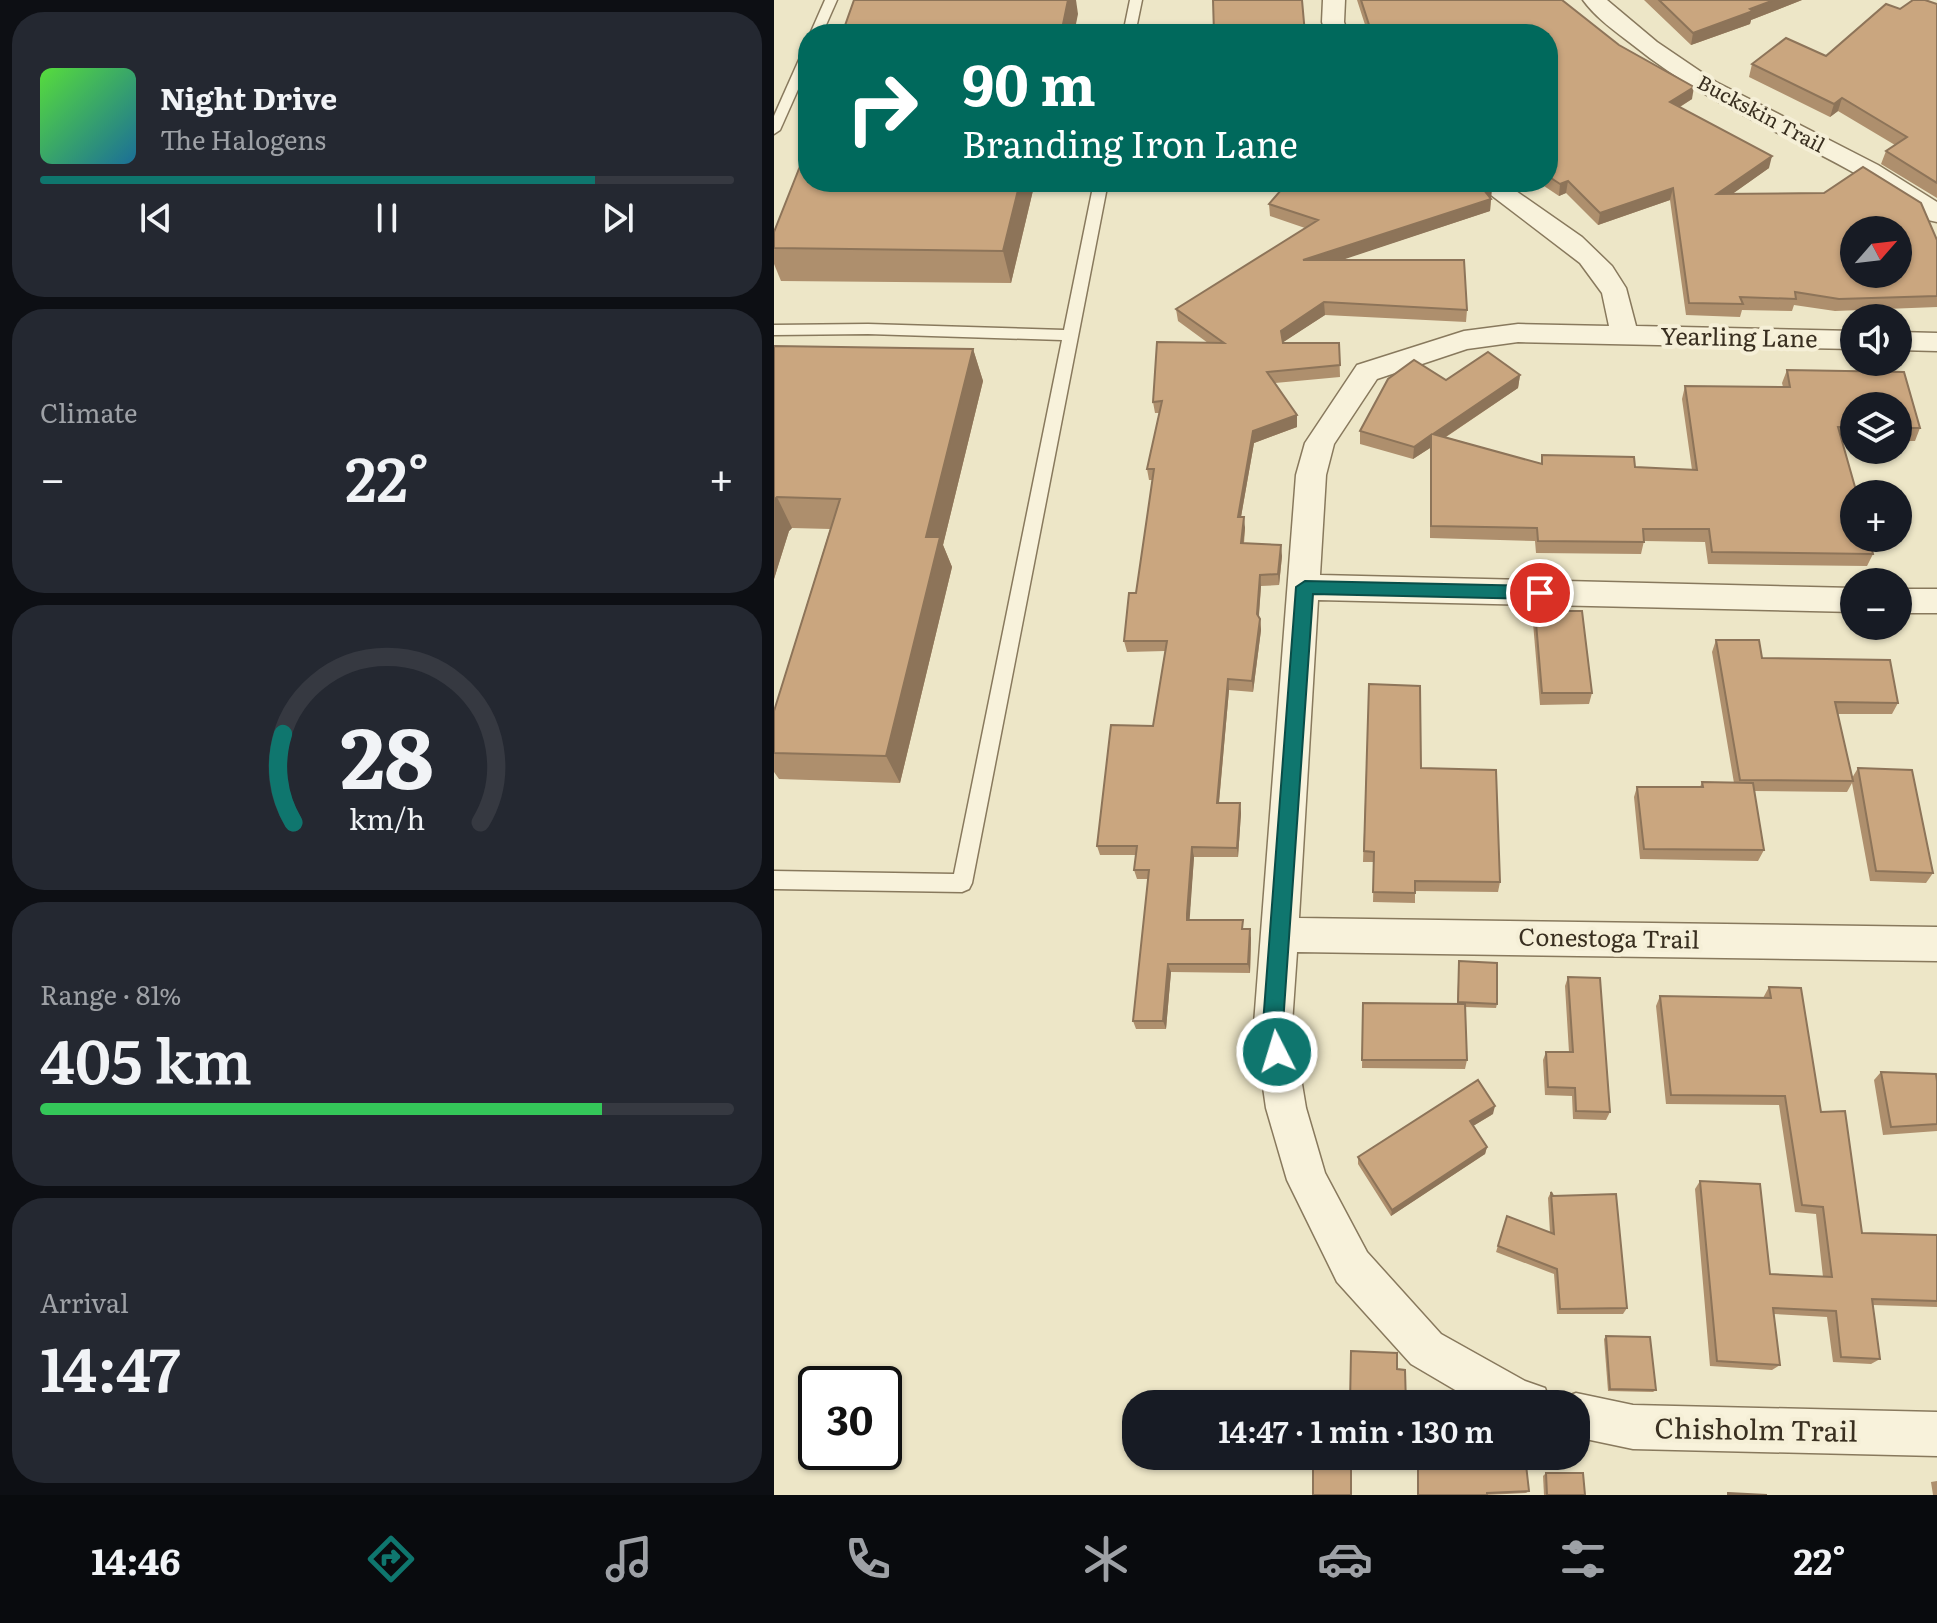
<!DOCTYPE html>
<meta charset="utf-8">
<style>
:root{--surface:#171b24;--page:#242831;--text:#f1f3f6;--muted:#9ea1a6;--line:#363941;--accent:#0f766e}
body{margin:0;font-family:Literata,serif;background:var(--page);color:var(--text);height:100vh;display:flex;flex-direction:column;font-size:30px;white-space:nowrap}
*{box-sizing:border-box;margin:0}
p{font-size:26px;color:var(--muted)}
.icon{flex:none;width:44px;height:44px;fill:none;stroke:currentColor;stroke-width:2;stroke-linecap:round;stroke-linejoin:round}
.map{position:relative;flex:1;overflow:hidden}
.drawer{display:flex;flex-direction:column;gap:12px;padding:12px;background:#0d0f14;width:774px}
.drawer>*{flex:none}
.hud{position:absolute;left:24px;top:24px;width:760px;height:168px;border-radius:32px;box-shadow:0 2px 6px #0004;background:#00695c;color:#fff;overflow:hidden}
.needle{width:52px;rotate:62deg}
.fabs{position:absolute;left:1066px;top:216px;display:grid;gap:16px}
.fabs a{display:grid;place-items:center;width:72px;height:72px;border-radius:50%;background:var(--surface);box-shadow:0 2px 6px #0004;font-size:40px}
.speed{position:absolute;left:24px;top:1366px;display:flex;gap:16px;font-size:40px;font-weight:700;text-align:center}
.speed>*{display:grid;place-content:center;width:104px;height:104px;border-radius:50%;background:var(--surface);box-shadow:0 2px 6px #0004;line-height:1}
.speed .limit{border:4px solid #111;border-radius:12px;background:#fff;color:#111}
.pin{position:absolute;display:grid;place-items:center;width:68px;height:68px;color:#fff;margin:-34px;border:4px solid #fff;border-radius:50%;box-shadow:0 2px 8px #0007}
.me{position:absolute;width:88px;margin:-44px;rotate:355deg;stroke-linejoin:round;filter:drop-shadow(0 0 6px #0008)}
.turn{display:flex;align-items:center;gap:28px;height:168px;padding:0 32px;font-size:36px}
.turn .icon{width:104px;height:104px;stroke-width:2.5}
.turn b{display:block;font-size:56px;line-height:68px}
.big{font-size:60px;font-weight:600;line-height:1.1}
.drawer .widget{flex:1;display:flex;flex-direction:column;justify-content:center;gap:12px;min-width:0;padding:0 28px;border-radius:32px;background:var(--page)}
.drawer .dial{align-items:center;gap:0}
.dial svg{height:208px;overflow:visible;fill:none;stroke:var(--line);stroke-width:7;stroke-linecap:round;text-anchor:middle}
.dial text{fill:var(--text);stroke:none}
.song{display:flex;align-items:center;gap:24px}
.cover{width:96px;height:96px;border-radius:12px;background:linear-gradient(135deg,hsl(110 70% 55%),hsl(200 70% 35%))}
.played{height:8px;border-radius:4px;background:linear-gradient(90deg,var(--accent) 80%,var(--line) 80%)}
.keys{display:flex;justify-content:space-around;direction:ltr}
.heat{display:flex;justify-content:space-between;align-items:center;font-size:44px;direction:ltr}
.charge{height:12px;border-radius:6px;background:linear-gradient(90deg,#34c759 81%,var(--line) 0)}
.trip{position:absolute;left:348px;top:1390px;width:468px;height:80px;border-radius:32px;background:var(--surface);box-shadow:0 2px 6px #0004;font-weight:600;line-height:80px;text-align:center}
.tab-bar{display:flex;height:128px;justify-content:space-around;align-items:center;background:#090b0e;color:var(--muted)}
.tab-bar .icon{width:56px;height:56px}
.tab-bar .selected{color:var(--accent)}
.tab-bar b{font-size:36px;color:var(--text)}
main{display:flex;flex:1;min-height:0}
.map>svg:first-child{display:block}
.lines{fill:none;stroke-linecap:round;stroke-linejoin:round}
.service-casing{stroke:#88795d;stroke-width:3}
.minor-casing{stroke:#88795d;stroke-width:3}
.service{fill:#f8f2db;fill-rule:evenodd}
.minor{fill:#f8f2db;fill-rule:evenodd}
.wall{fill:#ae8f6d}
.shaded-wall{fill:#8d7459}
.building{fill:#caa67f;stroke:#8d7459;stroke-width:2;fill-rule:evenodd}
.route{fill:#0f766e;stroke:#0a4d48;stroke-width:2}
.labels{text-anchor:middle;stroke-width:8;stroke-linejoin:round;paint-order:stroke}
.far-street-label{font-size:20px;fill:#392f20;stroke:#f5efd7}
.street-label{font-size:24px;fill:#392f20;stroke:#f5efd7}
.near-street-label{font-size:28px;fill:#392f20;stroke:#f5efd7}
</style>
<main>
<section class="drawer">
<div class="widget">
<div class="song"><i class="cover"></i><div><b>Night Drive</b><p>The Halogens</p></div></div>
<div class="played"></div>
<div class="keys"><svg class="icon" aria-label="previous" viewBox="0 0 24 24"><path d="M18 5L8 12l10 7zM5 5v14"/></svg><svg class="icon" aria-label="pause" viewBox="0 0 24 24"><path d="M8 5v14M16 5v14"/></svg><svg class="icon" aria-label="next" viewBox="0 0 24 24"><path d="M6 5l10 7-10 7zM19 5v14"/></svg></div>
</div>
<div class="widget"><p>Climate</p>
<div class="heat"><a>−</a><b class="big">22°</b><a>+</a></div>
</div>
<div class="widget dial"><svg viewBox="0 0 100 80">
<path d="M14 69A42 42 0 1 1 86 69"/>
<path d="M14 69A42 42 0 0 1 10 35" stroke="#0f766e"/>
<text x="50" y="56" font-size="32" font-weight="700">28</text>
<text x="50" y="72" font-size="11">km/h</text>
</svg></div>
<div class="widget"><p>Range · 81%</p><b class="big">405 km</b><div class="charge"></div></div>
<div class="widget"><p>Arrival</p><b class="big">14:47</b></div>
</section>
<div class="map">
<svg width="1163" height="1495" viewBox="0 0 1163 1495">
<rect width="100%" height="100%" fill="#ede6c7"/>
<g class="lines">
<g class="service-casing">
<g id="service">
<path d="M51,0H63L48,34H36Z"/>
<path d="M356,0H368L361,34H349Z"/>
<path d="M34,49V67L6,130L0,134V116L28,53Z"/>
<path d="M320,182H334L198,883L195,889L188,892L0,889V871L180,874L288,340L94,334L0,335V325L94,324L290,330Z"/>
</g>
</g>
<g class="minor-casing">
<g id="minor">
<path d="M549,0H571L570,22L574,34H552L548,22Z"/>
<path d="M809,0H833L883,42L942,82L1104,165L1163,202V222L1154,220C1062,151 949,118 859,45C842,32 822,18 809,0Z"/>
<path d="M700,182H729L808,237L838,266L852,288L862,326L1080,331V349L744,342L693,349L603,379L560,444L552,475L546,575L1080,588V612L544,600L525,918L1163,927V961L523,952L518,1024L532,1108L551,1173L593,1252L667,1334L751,1381L771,1388L777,1404H705L637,1364L563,1282L513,1180L492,1108L480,1024L522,475L531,443L583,365L690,331L744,324L835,326L828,293L806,263Z"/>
<path d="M1124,332L1163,333V351L1124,350Z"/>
<rect x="1124" y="589" width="39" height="24"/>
<path d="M802,1393L859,1405L1163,1412V1456L859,1449L802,1437V1404H784L786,1399Z"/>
</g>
</g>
<use href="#service" class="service"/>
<use href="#minor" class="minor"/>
</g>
<g class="wall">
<path d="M583,0H788L845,45L918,99L906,107L995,168L958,194L1163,240V307L1061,311L1020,305L1018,311L968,310L966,317L912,315L896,200L824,225L792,193L785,196L764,182H774V34H594Z"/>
<path d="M870,0H1028L977,20L976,24L917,45Z"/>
<path d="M1163,4V198L1107,164L1112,151L1121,145L1064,111L1056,117L975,77L978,64L1052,56L1126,9Z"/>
<path d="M34,182H261L237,283L7,281L0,264V232Z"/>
<path d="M718,186L716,211L566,260L693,310L692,322L551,315L509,342L565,343L566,377L501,383L523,427L480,443L467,517L471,528L470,544L508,556L505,585L487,586L485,616L486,619L487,630L479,692L455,690L445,803H466L467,813L464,857H420L415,920L470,929L477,938L476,973L397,972L392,1029H362L359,1021L374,879H363L360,870L362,855H326L323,846L379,726L391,651L353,652L350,641L362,593L379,480H375L373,469L386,413H381L379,402L434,343L404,321L402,309L531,228L496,216L495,204Z"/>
<path d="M0,346L199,349L209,381L169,545L178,567L126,783L5,779L0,772V711L56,529L18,528L15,531L0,579Z"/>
<path d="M714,352L746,375L744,388L672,437L767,464L768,455L860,457L861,467L918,470L908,399L911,386L1009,387L1008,383L1013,370L1130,372L1146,428L1141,441H1124V406H1080V440H1068L1083,494H1080V538H1095L1099,554L1093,566L934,564L931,542L870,541L867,554L762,553L761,541L656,538V448L639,459L586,444V431L614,379L640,360L672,380Z"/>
<path d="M761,611L818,693L815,704L766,705L759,623Z"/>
<path d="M942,640L988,658L1124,703L1118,714H1064L1078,778L1084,768L1159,873L1152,883L1096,881L1078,783L1073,792L980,791L990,850L984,861L866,859L860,797L863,787H926L928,782L960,783L938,652Z"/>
<path d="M595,684L647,768L726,882L724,892L641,891V903L599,902L600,862H589Z"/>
<path d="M685,961L723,1004L722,1008L691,1007L693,1060L691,1069L588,1068L589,1003L683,1004Z"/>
<path d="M794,977L836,1112L832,1120L799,1119L798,1096L771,1095L769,1060L772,1052H795L791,986Z"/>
<path d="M995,987L1047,1112L1088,1233L1163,1235V1307L1099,1305L1106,1359L1097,1364L1059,1362L1053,1317L1000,1314L1006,1365L998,1370L936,1366L921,1189L926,1181L996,1274L1049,1277L1042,1214L1021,1212L1005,1105L892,1104L882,1006L886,996L989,998Z"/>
<path d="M1107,1072L1163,1081V1131L1109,1135L1100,1080Z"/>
<path d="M719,1114L699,1126L713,1147L711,1154L617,1216L584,1164V1157Z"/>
<path d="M777,1192L853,1308L849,1314H783L780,1274L722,1252L733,1216L776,1233L774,1198Z"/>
<path d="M832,1336L882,1390L879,1392L834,1391L830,1339Z"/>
<path d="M643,1456H751L755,1491L752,1493L713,1495H643Z"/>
<path d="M772,1473L811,1495H770L769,1476Z"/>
<path d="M1163,1481V1495H1159L1157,1482Z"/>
</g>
<g class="shaded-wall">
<path d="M289,0H302L304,14L300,34H287Z"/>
<path d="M1000,0H1028L977,20L976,24L917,45L919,33Z"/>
<path d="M920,87L918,99L894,114L896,102Z"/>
<path d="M1068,98L1064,111L1056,117L1060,104Z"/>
<path d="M998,156L995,168L940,207L943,194Z"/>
<path d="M794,181L792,193L785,196L786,184Z"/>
<path d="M246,182H261L237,283L229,251Z"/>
<path d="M741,182H750L741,187Z"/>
<path d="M718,186L716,211L529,273V260Z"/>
<path d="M899,188L896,200L824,225L826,213Z"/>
<path d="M550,302L551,315L508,343L507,331Z"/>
<path d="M199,349L209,381L169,545L178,567L126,783L112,756L152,537Z"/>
<path d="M746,375L744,388L658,446L659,434Z"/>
<path d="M523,415V427L480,443L465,528L464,517L479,431Z"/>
<path d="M657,435L656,448L639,459L640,447Z"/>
<path d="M3,497L18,528L15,531L0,579V500Z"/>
<path d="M470,517L471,528L468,555L467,543Z"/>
<path d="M507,545L508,556L505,585L504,574Z"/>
<path d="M486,575L487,586L484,625L483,614Z"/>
<path d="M486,619L487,630L479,692L478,681Z"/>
<path d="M454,679L455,690L444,812L443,803Z"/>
<path d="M466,803L467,813L464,857L463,848Z"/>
<path d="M418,847L420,857L415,929L413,914Z"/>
<path d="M476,929L477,938L476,973L474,964Z"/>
<path d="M394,964L397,972L392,1029L389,1021Z"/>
<path d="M721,1106L719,1114L694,1129L696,1121Z"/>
<path d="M713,1147L711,1154L617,1216L618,1210Z"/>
</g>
<g class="building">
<path d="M80,0H294L287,34H68Z"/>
<path d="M439,0H528L531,34H440Z"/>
<path d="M587,0H788L845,45L920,87L896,102L998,156L943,194L1050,193L1089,167L1147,203L1163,240V296L1065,299L1021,292L1022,299L966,297L969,304L915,303L899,188L826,213L794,181L786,184L774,176V34H598ZM1080,230H1124V274H1080Z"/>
<path d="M885,0H1000L976,9L979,11L919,33Z"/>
<path d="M1139,0H1151L1163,4V183L1112,151L1133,137L1068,98L1060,104L978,64L1012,38L1052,56L1112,4L1126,9Z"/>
<path d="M34,146V182H246L229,251L0,248V232Z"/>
<path d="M514,182H712L718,186L710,190L717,199L529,260H690L693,310L550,302L507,331L509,343H565L566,365L493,372L523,415L479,431L464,517H470L467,543L507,545L504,574L486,575L483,614L486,619L478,681L454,679L443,803H466L463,848L418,847L413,914V920H469L468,929H476L474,964H394L389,1021H359L375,870H360L363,846H323L337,725L379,726L393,641H350L355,593H362L380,469H373L388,401L379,402L383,342L450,343L402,309L544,220L495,204Z"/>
<path d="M0,346L199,349L152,537H166L112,756L0,753V711L66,499L3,497L0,500Z"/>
<path d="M714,352L746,375L659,434L768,464V455L860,457L861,467L923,470L911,386L1016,387L1013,370L1130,372L1146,428H1124V406H1080V427H1064L1083,494H1080V538H1095L1099,554L938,552L935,529H869L870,542L764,541L763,528L657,526V435L640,447L586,431L614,379L640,360L672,380Z"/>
<path d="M761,611H808L818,693H768Z"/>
<path d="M942,640H985L988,658L1116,660L1124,703L1061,702L1079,781L966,780Z"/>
<path d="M595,684L646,686L647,768L722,770L726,882L641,881V893L599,892L600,852L590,851Z"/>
<path d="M1084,768L1138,770L1159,873L1102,871Z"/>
<path d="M928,782L979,783L990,850L870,849L863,787H929Z"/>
<path d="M685,961L723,963V1004L684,1002Z"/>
<path d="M794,977L826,978L836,1112L802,1111L801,1088L774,1087L772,1052H799Z"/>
<path d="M995,987L1027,988L1047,1112L1071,1111L1088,1233L1163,1235V1301L1098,1299L1106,1359L1067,1357L1062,1311L999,1308L1006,1365L943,1361L926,1181L986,1184L996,1274L1058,1277L1049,1207L1028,1205L1011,1096L897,1095L886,996L997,998Z"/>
<path d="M589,1003L691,1004L693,1060H588Z"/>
<path d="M1107,1072L1162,1074L1163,1081V1124L1117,1127Z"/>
<path d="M704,1080L721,1106L696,1121L713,1147L618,1210L584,1157Z"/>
<path d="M777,1192L779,1196L842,1194L853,1308L786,1309L783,1269L724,1246L733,1216L780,1234Z"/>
<path d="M832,1336L876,1337L882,1390L836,1389Z"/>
<path d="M577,1351L623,1353V1369L631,1370L632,1404H576Z"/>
<rect x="539" y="1456" width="38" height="39"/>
<path d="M644,1456H751L755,1491L713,1493V1495H644Z"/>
<path d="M772,1473H809L811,1495H773Z"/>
<path d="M954,1493L993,1495H954Z"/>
</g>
<path class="route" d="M531,581L766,586L774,593L766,599L539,594L509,1024L514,1052L511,1059L503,1062L496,1059L489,1024L522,587Z"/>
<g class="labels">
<g class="far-street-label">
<text transform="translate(987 114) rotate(28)" y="7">Buckskin Trail</text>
</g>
<g class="street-label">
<text transform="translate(965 338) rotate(1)" y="8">Yearling Lane</text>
<text transform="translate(835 939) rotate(1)" y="8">Conestoga Trail</text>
</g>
<g class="near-street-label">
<text transform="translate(982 1430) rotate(1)" y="10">Chisholm Trail</text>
</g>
</g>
</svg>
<div class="fabs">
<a><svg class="needle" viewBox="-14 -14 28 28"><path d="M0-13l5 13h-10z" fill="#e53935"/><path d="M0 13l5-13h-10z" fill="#9ea1a6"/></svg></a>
<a><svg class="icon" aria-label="sound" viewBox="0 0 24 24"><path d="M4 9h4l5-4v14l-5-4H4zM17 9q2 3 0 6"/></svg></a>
<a><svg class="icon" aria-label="layers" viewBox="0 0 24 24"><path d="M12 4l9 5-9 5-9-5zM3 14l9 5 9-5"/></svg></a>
<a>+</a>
<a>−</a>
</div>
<div class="speed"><div class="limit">30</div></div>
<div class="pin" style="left:766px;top:593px;background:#d93025"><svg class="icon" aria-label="arrive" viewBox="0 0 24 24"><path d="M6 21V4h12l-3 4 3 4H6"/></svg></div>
<svg class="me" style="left:503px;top:1052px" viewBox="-20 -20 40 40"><circle r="17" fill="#0f766e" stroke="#fff" stroke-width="3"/><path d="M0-11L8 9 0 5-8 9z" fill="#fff"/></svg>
<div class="trip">14:47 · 1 min · 130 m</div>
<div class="hud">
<div class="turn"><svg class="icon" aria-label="right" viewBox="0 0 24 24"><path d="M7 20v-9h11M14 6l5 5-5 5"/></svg><div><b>90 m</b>Branding Iron Lane</div></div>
</div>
</div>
</main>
<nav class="tab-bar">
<b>14:46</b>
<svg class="icon selected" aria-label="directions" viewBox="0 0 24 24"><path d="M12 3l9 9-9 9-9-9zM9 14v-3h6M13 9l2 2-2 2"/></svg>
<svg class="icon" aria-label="music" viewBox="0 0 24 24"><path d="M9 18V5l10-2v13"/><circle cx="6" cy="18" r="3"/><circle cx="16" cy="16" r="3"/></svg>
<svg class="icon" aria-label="phone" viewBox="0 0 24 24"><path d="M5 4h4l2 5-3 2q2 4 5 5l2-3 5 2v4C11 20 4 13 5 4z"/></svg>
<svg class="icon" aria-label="climate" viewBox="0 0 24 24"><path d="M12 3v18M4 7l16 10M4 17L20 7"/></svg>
<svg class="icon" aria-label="car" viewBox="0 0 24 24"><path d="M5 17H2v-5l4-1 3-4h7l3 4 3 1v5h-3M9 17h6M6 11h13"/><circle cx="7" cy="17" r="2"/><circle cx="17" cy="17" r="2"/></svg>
<svg class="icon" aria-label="filters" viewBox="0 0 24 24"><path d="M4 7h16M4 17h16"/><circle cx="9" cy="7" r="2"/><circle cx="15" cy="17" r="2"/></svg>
<b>22°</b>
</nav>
